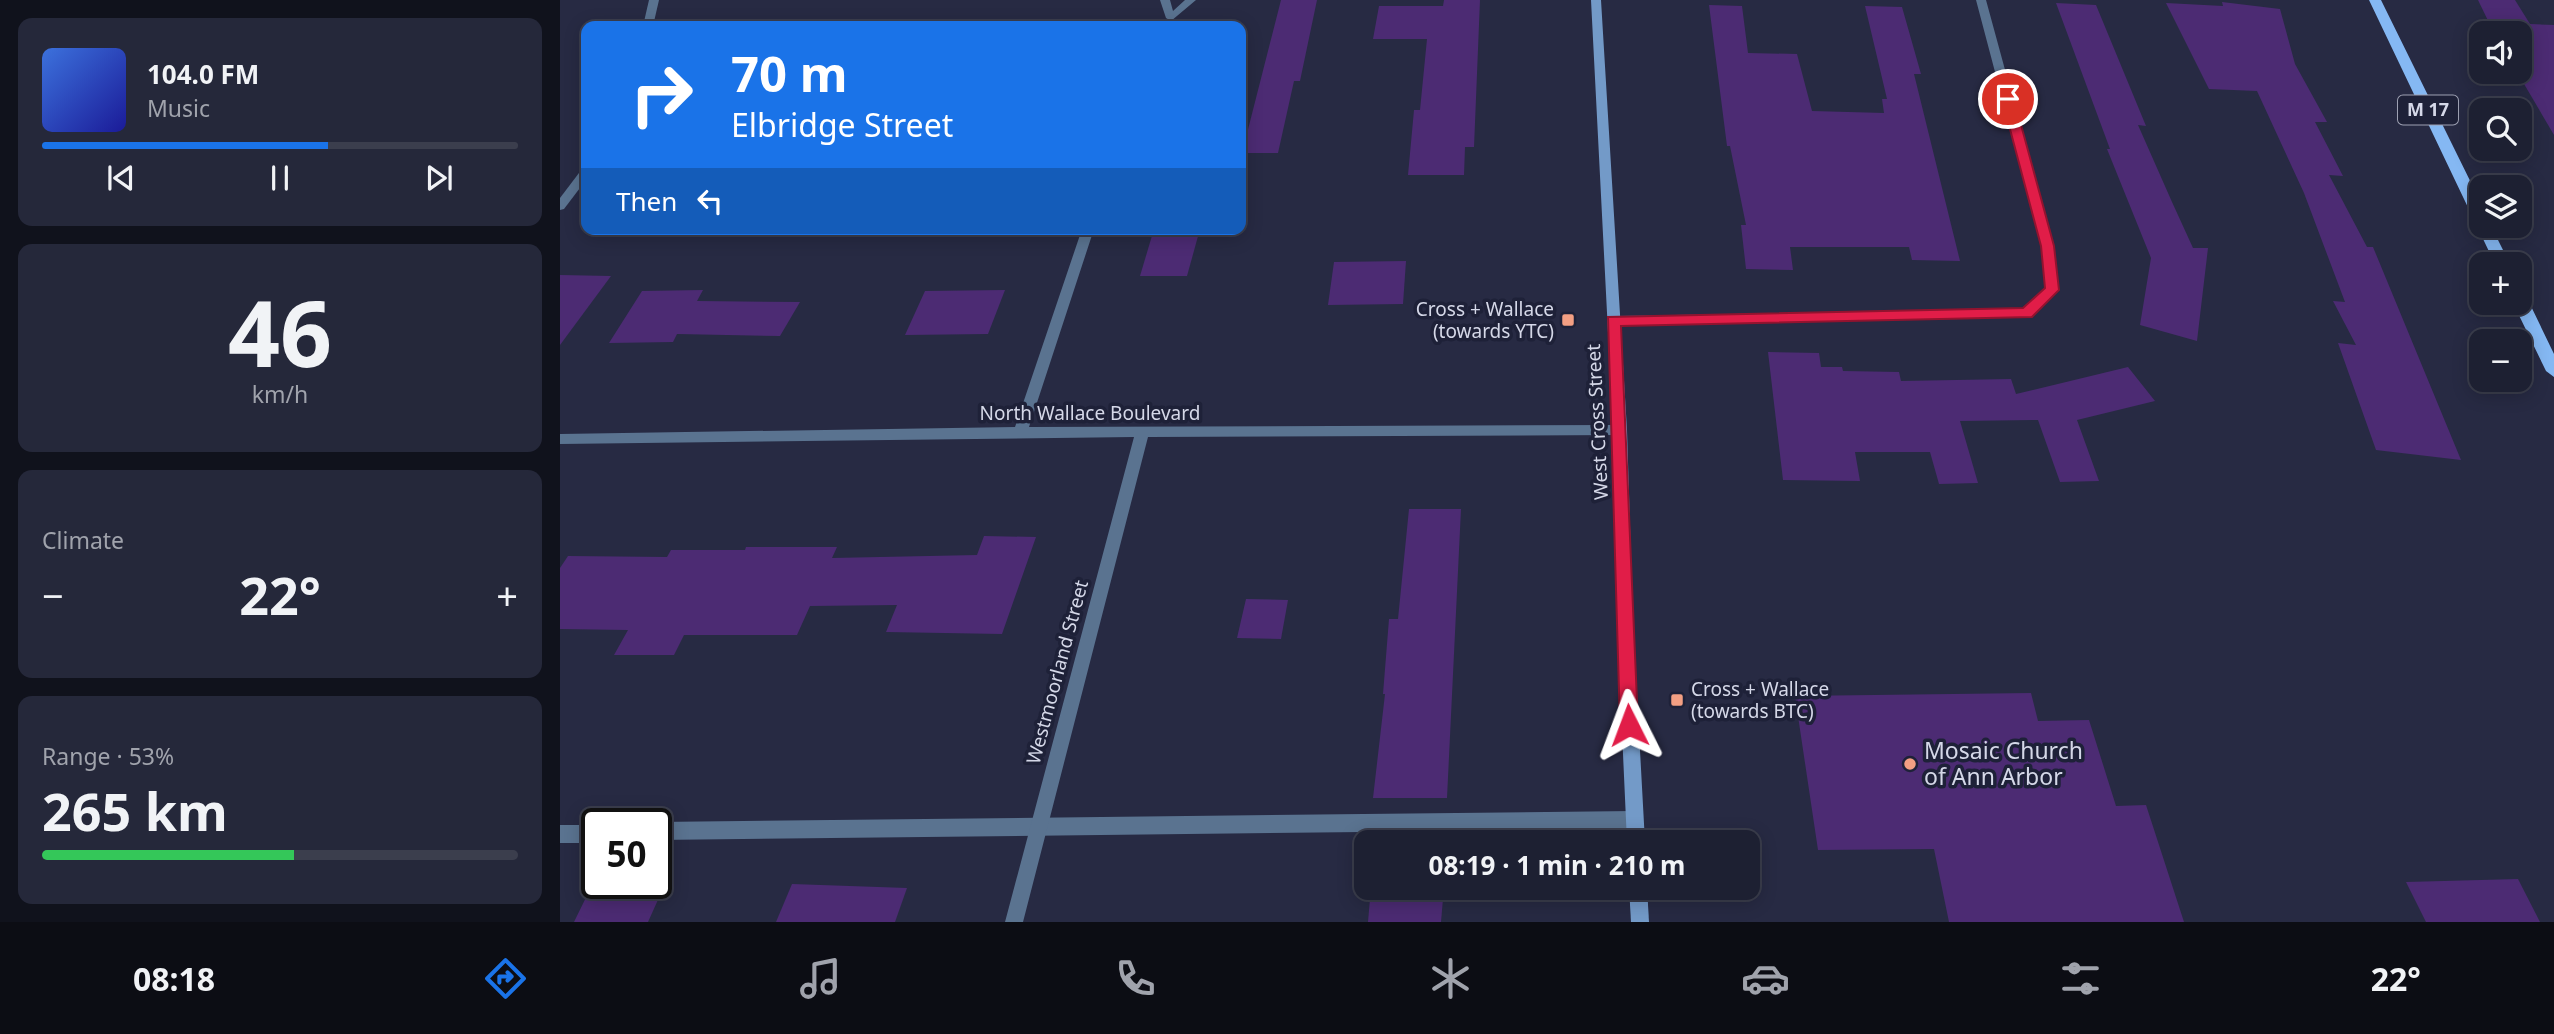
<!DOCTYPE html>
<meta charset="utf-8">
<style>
:root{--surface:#1d2032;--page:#25283a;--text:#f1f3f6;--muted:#a0a3ac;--line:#3b3e4d;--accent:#1a73e8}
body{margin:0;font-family:"Noto Sans",sans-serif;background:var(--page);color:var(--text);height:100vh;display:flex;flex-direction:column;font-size:26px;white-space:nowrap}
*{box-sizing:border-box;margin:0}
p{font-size:23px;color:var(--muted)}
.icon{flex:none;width:38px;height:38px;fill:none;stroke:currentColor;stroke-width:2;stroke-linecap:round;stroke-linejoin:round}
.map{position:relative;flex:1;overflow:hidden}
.drawer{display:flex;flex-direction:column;gap:18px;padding:18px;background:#10121c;width:560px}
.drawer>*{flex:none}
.guide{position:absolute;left:21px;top:21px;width:665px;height:214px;border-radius:14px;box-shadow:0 4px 18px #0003,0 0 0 2px var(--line);background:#1a73e8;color:#fff;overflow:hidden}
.tools{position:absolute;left:1909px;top:21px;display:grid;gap:14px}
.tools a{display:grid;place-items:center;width:63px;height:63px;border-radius:14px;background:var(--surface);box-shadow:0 4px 18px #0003,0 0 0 2px var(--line);font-size:35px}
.speed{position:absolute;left:21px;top:808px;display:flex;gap:14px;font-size:35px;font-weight:700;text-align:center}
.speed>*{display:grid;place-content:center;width:91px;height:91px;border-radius:50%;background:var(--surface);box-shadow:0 4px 18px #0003,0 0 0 2px var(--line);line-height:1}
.speed .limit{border:4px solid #111;border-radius:10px;background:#fff;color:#111}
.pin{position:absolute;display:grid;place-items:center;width:60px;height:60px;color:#fff;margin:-30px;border:4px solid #fff;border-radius:50%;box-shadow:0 2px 7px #0007}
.me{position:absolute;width:77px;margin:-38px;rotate:357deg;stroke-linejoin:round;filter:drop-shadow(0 0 5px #0008)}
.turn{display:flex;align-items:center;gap:24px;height:147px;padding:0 35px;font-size:32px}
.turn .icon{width:91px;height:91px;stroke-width:2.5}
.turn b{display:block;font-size:49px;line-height:60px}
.then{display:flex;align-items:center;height:66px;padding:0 35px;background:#0003;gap:14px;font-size:26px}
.big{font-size:52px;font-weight:700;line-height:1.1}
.drawer .tile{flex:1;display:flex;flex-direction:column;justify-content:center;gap:10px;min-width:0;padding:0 24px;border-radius:14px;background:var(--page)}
.drawer .dial{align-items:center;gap:0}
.dial b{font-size:91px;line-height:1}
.song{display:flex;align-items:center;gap:21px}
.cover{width:84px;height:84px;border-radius:10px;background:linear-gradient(135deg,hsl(220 70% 55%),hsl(240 70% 35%))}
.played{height:7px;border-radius:4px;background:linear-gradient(90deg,var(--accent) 60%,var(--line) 60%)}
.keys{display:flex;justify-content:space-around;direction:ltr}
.heat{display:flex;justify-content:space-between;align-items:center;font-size:38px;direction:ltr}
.charge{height:10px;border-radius:5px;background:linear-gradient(90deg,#34c759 53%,var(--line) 0)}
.trip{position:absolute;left:794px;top:830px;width:406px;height:70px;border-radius:14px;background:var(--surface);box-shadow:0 4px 18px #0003,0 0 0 2px var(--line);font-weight:700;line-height:70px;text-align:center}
.menu{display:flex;height:112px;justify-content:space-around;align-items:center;background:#0c0d14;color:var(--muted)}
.menu .icon{width:49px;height:49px}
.menu .active{color:var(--accent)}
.menu b{font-size:32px;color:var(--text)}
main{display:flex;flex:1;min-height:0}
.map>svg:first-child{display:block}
.building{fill:#4c2b73}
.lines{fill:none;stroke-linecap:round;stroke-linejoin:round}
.service{fill:#5a7390;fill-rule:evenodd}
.minor{fill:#5a7390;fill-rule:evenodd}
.secondary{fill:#739ac8;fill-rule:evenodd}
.primary{fill:#85b8f3;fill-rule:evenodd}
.route{fill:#e11d48;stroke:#92132f;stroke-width:2}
.poi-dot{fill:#f39f83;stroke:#1e2138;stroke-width:2.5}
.labels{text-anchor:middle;stroke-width:7;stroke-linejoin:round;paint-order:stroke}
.shield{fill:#1e2138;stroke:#9ea1b3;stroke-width:2}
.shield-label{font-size:18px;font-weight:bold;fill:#d5d8e8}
.poi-label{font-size:19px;fill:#d5d8e8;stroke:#1e2138;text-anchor:end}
.street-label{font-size:19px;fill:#d5d8e8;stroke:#1e2138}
.near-poi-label{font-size:23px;fill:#d5d8e8;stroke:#1e2138;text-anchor:start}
</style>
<main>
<section class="drawer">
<div class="tile">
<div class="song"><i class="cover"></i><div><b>104.0 FM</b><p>Music</p></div></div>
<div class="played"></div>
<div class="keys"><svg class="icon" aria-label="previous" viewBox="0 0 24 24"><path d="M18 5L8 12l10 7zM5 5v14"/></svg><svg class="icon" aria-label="pause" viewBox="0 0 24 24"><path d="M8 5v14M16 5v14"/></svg><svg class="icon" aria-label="next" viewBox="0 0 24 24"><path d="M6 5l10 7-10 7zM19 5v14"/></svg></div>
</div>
<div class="tile dial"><b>46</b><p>km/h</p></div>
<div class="tile"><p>Climate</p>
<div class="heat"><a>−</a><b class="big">22°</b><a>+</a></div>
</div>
<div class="tile"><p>Range · 53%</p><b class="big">265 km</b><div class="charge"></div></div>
</section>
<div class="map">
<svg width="1994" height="922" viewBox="0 0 1994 922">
<rect width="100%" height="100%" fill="#272a43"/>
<g class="building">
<path d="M721,0H757L740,81H734L718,153H682Z"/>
<path d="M884,0H920L914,147H905L904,175H848L854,110H860L867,39H813L819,6H883Z"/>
<path d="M1918,0H1955L1970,24L1994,25V135L1957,72H1960V33H1934Z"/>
<path d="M1662,2L1720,9L1735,64L1767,122H1755L1783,176L1769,175L1807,247H1813L1901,460L1816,450L1778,343L1796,345L1773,301L1785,302L1744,193L1697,91L1649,89L1606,3L1663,6Z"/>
<path d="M1496,3L1536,5L1586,126L1578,125L1612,202L1633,248H1648L1637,341L1580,325L1591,258L1547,149H1550Z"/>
<path d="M1149,5L1182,6L1188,53L1237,54L1252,111L1324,113L1322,99H1327L1305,6L1342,7L1361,74H1354L1400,261L1352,260L1349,247H1230L1233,270L1186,269L1181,225H1186L1170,146H1167Z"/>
<path d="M594,229H640L627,276H580Z"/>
<path d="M846,261L843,304L768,305L774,262Z"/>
<path d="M0,275L51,276L0,345Z"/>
<path d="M143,290L137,301L240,302L220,336L117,334L113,342L49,343L82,291Z"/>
<path d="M445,290L428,334L345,335L365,291Z"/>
<path d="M1208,352L1259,353L1261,367H1282L1283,371L1339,372L1341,381L1451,379L1456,394L1568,367L1595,401L1517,420L1539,481L1500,482L1478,420L1400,421L1418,483L1379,484L1370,452H1295L1300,481L1223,480Z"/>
<path d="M849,509H901L887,798H813L825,694H823L829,619H838Z"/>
<path d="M424,536L476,537L442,634L326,632L337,605L250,606L237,635H124L114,655H54L68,630L0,629V568L8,556L107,557L111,550H185L186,547H277L272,558L417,555Z"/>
<path d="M686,599L728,600L721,639L677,638Z"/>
<path d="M1471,693L1478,721L1529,720L1556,806L1586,805L1624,922H1389L1374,849L1258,850L1235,696Z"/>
<path d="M96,873H110L88,922H14L37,875V884H96Z"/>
<path d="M1958,879L1980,922H1866L1846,882Z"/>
<path d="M232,884L347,888L335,922H216Z"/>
<path d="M811,887H884L881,922H808Z"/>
</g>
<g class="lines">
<g class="service">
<path d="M1074,811L1080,814L1083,820L1080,826L1074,829L96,840V824H91L96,822Z"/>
<path d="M0,825H22L28,828L31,834L28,840L22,843H0Z"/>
</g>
<g class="minor">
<path d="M89,0H99L93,26H83Z"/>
<path d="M600,0H610L613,11L625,0H636L611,21L606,18Z"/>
<path d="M1416,0H1426L1493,246L1498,290L1471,317L1050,324L1048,321L1050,318L1054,316L1464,309L1486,289L1481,246Z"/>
<path d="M26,168V180L4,209L0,210V198L22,169Z"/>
<path d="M522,229H534L469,427L1060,425L1065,426L1067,430L1065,434L1060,435L588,437L463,922H445L574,437L0,444V434L455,427Z"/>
</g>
<g class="secondary">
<path d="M1031,0H1041L1067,430L1073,622L1085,842H1067L1057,622L1053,430Z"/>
<path d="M1069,887H1087L1089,922H1071Z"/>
</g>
<g class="primary">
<path d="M1809,0H1821L1922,205V226H1931L1950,264H1935Z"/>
<path d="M1960,294L1968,300L1994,354V377L1986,371L1953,303H1960Z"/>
</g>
</g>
<path class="route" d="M1448,95L1454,99L1494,246L1499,290L1472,317L1061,326L1078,725L1076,731L1069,734L1062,731L1060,725L1048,317L1463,308L1485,288L1481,246L1442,99Z"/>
<g class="poi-dot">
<rect x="1001" y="313" width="14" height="14" rx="3.5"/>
<rect x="1110" y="693" width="14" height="14" rx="3.5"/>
<circle cx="1350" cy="764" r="7"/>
</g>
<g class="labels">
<rect class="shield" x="1838" y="95.5" width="60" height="29" rx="5"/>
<g class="shield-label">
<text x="1868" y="116">M 17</text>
</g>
<g class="poi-label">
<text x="994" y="316">Cross + Wallace<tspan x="994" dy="22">(towards YTC)</tspan></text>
<text x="1131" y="696" text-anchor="start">Cross + Wallace<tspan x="1131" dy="22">(towards BTC)</tspan></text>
</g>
<g class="street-label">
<text x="530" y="420">North Wallace Boulevard</text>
<text transform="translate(1037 422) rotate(-93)" y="7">West Cross Street</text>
<text transform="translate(497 672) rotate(-75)" y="7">Westmoorland Street</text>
</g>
<g class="near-poi-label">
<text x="1364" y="759">Mosaic Church<tspan x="1364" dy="26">of Ann Arbor</tspan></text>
</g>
</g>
</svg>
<div class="tools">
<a><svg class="icon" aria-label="sound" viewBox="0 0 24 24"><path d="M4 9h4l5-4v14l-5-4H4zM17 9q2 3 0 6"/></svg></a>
<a><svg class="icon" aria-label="search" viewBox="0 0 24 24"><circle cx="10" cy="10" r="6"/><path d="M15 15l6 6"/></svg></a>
<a><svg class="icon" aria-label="layers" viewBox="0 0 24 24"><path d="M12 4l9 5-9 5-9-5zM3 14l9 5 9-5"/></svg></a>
<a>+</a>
<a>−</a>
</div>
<div class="speed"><div class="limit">50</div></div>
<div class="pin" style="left:1448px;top:99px;background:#d93025"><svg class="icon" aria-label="arrive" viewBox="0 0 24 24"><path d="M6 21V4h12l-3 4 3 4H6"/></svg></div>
<svg class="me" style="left:1069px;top:725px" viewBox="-20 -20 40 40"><path d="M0-17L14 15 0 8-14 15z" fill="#e11d48" stroke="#fff" stroke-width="4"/></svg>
<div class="trip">08:19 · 1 min · 210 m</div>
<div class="guide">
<div class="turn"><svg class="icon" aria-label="right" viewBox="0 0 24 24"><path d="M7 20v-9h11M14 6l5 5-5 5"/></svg><div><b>70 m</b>Elbridge Street</div></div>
<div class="then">Then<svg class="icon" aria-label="left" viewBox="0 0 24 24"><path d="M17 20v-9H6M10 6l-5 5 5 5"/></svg></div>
</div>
</div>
</main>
<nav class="menu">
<b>08:18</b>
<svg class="icon active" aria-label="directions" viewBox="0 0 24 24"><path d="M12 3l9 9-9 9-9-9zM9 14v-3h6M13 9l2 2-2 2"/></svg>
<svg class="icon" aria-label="music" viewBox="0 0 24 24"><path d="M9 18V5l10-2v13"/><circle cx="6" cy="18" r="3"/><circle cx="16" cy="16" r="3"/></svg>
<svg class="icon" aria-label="phone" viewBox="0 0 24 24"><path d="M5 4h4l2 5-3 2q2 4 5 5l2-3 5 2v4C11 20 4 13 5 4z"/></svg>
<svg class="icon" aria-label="climate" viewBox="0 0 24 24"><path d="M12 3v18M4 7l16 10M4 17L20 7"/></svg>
<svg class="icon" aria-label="car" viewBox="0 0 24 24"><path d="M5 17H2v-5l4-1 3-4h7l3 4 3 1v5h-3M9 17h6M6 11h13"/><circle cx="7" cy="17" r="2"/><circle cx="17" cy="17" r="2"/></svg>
<svg class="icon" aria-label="filters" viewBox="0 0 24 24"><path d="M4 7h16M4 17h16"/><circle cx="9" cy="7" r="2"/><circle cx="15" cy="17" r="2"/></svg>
<b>22°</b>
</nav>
